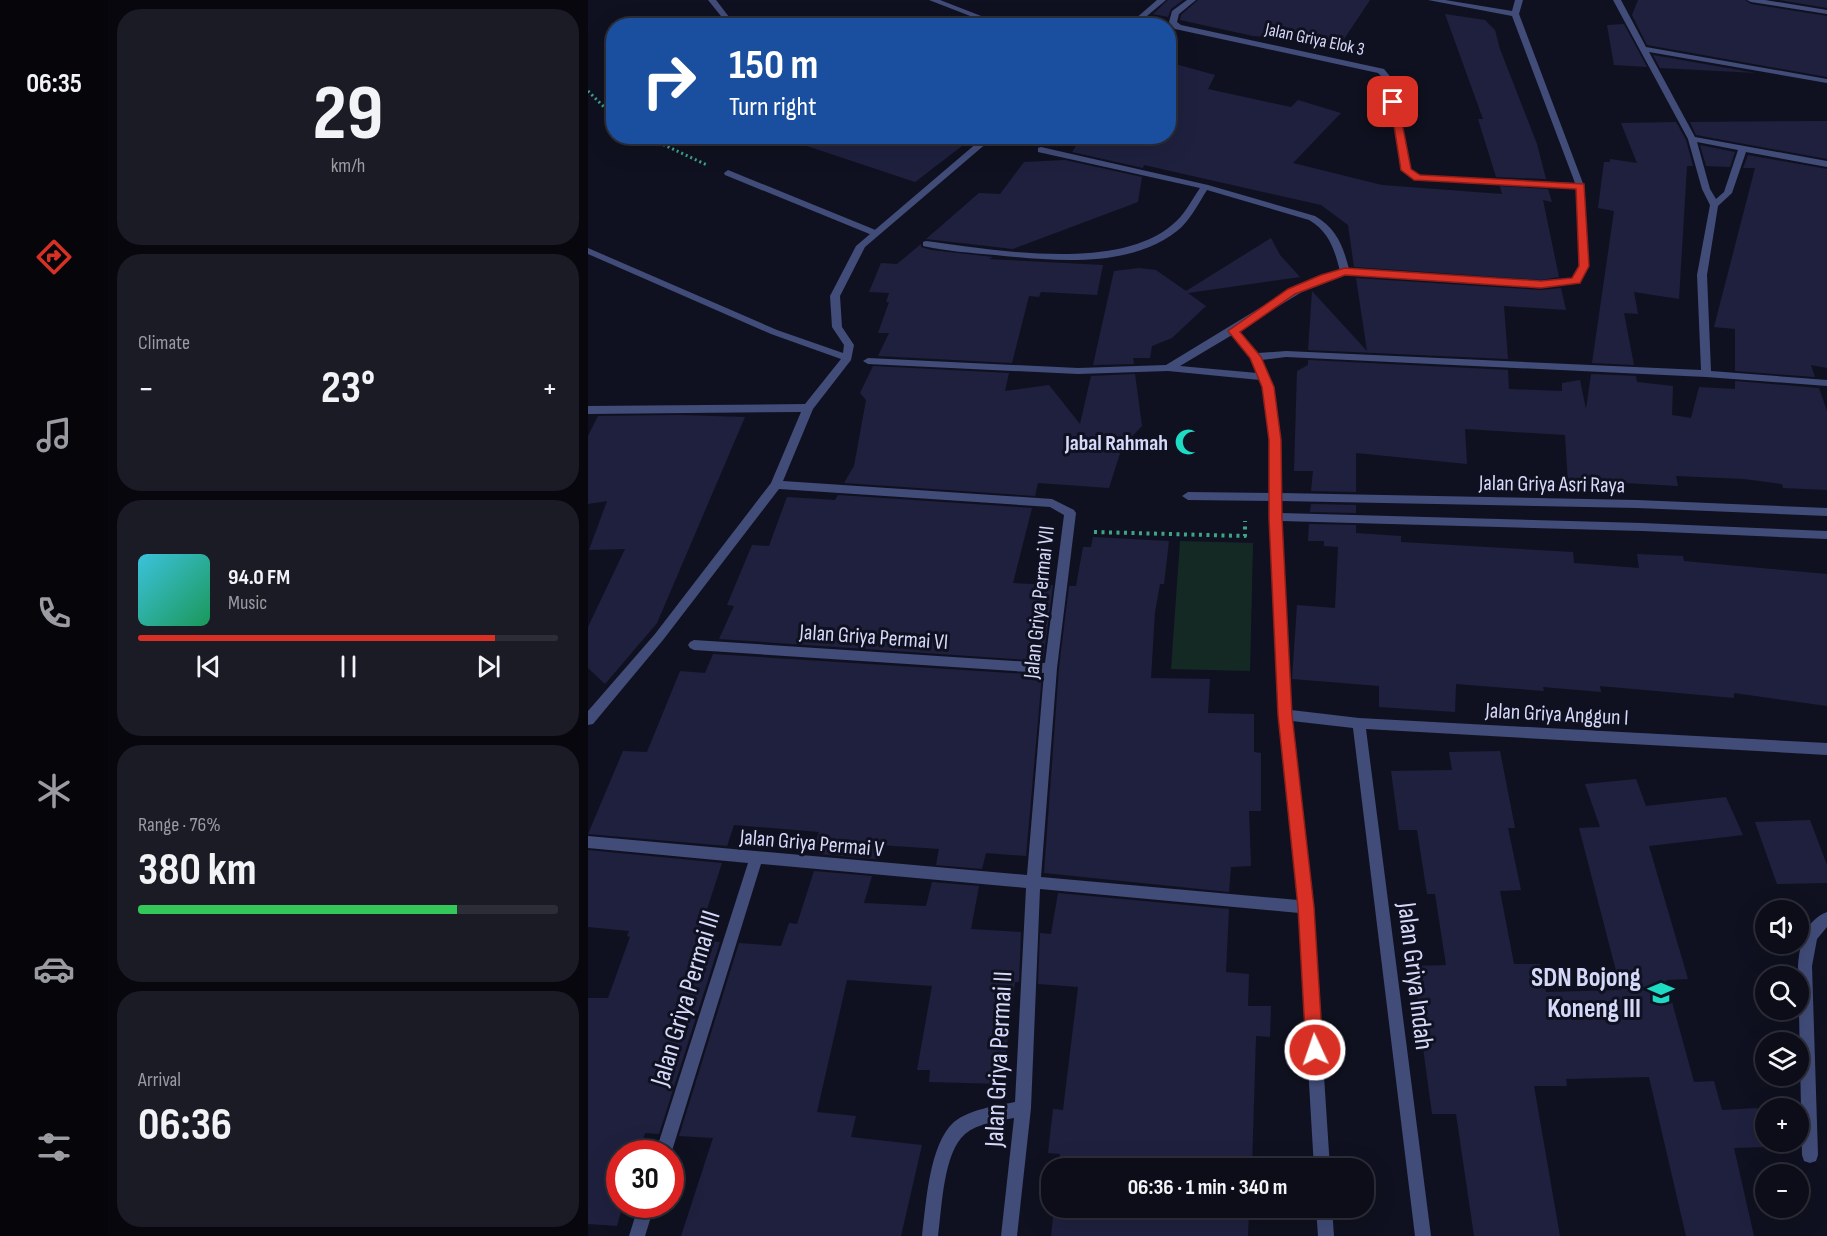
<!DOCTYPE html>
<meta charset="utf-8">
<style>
:root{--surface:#0c0d18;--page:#1a1b25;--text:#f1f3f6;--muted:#9a9ca2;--line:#2c2d37;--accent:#d93025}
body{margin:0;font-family:"Sofia Sans Condensed",sans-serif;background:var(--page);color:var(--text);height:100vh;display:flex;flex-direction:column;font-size:22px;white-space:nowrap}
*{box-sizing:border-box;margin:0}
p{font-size:20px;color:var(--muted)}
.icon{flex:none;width:33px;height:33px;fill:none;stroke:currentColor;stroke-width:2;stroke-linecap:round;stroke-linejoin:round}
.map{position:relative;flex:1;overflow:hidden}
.details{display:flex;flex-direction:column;gap:9px;padding:9px;background:#07070d;width:480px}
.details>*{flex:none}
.banner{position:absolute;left:18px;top:18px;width:570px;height:126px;border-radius:24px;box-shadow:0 6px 24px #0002,0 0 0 2px var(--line);background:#1a4fa0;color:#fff;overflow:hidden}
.buttons{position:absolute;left:1167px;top:900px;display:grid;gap:12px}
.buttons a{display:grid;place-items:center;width:54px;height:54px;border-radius:50%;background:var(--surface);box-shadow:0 6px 24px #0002,0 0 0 2px var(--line);font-size:30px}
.speed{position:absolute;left:18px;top:1140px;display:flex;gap:12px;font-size:30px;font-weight:700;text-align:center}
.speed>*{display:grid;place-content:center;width:78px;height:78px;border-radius:50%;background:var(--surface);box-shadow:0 6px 24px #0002,0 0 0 2px var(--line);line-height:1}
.speed .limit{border:9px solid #d22;background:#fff;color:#111}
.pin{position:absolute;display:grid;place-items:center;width:51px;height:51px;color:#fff;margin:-26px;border-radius:12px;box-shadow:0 3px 9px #0006}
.me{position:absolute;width:66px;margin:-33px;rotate:357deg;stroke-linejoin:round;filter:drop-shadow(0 0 4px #0008)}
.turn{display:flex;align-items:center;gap:21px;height:126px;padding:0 24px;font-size:27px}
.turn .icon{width:78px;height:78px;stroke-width:2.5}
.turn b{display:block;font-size:42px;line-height:51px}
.big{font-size:45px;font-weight:700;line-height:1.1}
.details .tile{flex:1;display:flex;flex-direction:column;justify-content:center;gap:9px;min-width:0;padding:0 21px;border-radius:24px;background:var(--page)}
.details .dial{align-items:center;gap:0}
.dial b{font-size:78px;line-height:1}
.song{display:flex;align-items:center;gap:18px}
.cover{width:72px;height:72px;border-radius:9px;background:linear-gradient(135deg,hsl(190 70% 55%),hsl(150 70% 35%))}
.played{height:6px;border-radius:3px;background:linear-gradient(90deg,var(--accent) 85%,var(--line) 85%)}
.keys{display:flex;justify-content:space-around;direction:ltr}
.heat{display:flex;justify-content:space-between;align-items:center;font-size:33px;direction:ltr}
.charge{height:9px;border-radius:4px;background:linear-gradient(90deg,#34c759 76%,var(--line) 0)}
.trip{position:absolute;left:453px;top:1158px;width:333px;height:60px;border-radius:24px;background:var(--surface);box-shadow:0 6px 24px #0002,0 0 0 2px var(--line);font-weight:700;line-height:60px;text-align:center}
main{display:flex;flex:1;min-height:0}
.tabs{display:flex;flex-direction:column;width:108px;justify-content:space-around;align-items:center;background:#05050a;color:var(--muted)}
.tabs .icon{width:42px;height:42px}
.tabs .selected{color:var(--accent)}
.tabs b{font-size:27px;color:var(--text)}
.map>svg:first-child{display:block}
.green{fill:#142924}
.building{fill:#1f203e}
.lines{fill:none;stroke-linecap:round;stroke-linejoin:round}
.path-far1{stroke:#3ea487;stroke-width:3;stroke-dasharray:2 3;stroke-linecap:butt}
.path{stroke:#3ea487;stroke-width:4;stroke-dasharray:3 4.5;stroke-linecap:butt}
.lane{fill:#414c79;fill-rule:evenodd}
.street{fill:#414c79;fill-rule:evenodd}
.route{fill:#d93025;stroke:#8d1f18;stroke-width:1.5}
.labels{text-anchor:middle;stroke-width:6;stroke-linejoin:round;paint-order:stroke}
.far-street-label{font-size:18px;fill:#d5d9f9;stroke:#101120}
.poi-label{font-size:22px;font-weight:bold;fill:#d5d9f9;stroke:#101120;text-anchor:end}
.street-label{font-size:22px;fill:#d5d9f9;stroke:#101120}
.near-street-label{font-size:27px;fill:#d5d9f9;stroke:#101120}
.near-poi-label{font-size:27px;font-weight:bold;fill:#d5d9f9;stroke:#101120;text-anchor:end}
</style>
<main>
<nav class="tabs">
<b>06:35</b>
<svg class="icon selected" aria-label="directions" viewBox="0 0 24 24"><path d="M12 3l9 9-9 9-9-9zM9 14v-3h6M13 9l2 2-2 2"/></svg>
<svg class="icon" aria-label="music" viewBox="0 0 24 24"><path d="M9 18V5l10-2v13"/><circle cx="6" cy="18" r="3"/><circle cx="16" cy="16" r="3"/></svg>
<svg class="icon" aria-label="phone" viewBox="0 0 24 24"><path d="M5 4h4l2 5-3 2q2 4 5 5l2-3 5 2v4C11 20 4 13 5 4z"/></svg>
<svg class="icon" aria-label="climate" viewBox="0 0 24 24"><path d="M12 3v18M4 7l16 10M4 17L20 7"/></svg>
<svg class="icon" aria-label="car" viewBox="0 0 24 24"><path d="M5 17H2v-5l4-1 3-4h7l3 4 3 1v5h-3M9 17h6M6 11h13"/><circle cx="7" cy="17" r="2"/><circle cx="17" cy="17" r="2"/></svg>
<svg class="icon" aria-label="filters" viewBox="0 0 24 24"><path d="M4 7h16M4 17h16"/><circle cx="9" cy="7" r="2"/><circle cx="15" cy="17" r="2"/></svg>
</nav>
<section class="details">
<div class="tile dial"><b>29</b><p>km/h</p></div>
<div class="tile"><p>Climate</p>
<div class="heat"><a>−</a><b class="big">23°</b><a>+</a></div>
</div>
<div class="tile">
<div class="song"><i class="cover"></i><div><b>94.0 FM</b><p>Music</p></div></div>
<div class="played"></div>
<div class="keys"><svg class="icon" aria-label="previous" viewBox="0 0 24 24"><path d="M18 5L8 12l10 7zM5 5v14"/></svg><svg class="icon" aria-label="pause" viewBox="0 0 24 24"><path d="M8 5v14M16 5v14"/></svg><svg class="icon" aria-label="next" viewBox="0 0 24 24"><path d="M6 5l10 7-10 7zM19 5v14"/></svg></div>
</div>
<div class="tile"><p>Range · 76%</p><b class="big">380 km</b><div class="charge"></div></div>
<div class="tile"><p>Arrival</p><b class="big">06:36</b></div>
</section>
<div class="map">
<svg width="1239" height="1236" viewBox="0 0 1239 1236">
<rect width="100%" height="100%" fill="#101120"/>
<path class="green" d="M592,541L665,543L662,671L583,669Z"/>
<g class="building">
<path d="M580,0H595L583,9L580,17L565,14Z"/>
<path d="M610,0H782L754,42L665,36L592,20L593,15Z"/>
<path d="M1050,0H1157L1163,4L1239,16V77L1059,45L1044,15Z"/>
<path d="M1191,0H1239V8Z"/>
<path d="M857,14L897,20L907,30L912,49L949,144L958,179L908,177L890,119H895Z"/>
<path d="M1036,24L1059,67L1026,65L1019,25Z"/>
<path d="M1065,55L1168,73L1072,68Z"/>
<path d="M580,62L627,75L620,89L703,107L710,100L753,113L705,163L794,185L914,194L912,186L960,189L964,202L955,200L971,277L953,280L766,267L760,225L733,205L556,165L555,168L484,152L488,146L489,136H580Z"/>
<path d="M1239,121V159L1108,135L1102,122Z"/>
<path d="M1088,122L1098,140L1105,166H1099L1091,299L1046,292L1050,314L1036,313L1046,365L1004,363L1026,211L1010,208L1016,162H1022V159L1049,163L1033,123Z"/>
<path d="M208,136H387L327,182L207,142Z"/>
<path d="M1112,145L1147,152L1142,167L1118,166Z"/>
<path d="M1160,155L1239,169V368L1223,365L1227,377L1147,371V329L1126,327L1167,168H1155Z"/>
<path d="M477,160L554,177L550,202L425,249L338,239L391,193L412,194L436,162Z"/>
<path d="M683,238L692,255L712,277L600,293L618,306L584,338L564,346L562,358H545L546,364L505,365L526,271L551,268L568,270L598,291Z"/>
<path d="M333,244V247L343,250L405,257L401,259L515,265L509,295L453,292L451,297L441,296L424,363L290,356L301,333H290L301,302H298L301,293L281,292L293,263L309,264Z"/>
<path d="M768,278L953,290L973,288L978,310L916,306L920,359L720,350L724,291L779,351Z"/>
<path d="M720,360L920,370L921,389L974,391V383L992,380L998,409L1003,374L1048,376L1049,382L1085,386L1084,415L1103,418L1111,387L1147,389V381L1231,388L1239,411V490L1195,488L1194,484L1156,479L1088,476L1090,486L1036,483L1037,489L980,484L977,435L877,429L879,464L768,453V492L723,491L725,471H706L709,371L720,365Z"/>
<path d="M285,366L421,373L417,391L461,385L492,424L503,376L547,374L554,426L534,447L521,488L450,483L447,496L256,483L266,466L278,400L272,393Z"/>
<path d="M92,415L157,417L69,623L17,684L0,668V627L37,549L1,550L19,501L0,504V436L10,416Z"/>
<path d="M250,495L444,508L425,583L465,585L455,661L131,639L146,606L139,605L164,545L181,546L199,497L247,500Z"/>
<path d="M723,504L768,505V513L722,512Z"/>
<path d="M721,524L768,525V533L813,536V542L985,552L986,563L1051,568L1049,554L1095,556L1096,561L1239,574V706L1146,693V698L1012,686L1013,692L955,687L956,691L868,684L867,712L791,707V686L704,679L709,605L747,608L750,547L736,546V541H720Z"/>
<path d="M505,537L581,541L576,584H572L567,612L563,678L622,679L620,713L666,714V752L673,753V811H661L663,866L643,867L641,892L456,873L471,668L481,586H488L495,547H503Z"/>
<path d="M125,654L454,675L438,856L398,853L394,869L348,865L351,849L292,845L288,859L231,854L232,849H225L231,832L146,825L139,846L0,834L35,751L59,752L92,671L117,673Z"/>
<path d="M912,751L927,828H920L933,890L912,891L926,964H952L958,992L1033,990L991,828L1012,827L997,784L1048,779L1058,806L1138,797L1155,835L1061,846L1100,979L1078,980L1106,1082L1126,1081L1134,1110L1169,1108L1180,1147L1146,1148L1166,1236H1098L1061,1077L978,1079L979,1086H946L972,1236H886L868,1114H844L836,1055L826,966L858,965L847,894H839L829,830H811L803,771L864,770L861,752Z"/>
<path d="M1222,820L1239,865V883L1189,884L1167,822Z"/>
<path d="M0,850L134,863L109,940L132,942L71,1134L57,1133L51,1154H32V1204H35L29,1226L0,1224V998H20L42,937L39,936L41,931L0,927Z"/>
<path d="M226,871L284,876L276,903L338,906L344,882L391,886L383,929L433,932L431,982H427L414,1084L341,1082L342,1070H329L344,986L259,980L229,1112L268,1116L263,1137L334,1145L313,1236H93L125,1138L91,1136L151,943L193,946L201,923L209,924Z"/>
<path d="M470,893L641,909L638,972L661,974L660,1006H683L682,1037L668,1036L664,1168H470L472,1154L460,1153L465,1109L475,1110L490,987L450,984L452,933L463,934Z"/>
<path d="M466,1208H661L660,1236H463Z"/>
</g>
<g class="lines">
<g class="path-far1">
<path d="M0,91L26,117"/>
<path d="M57,136L119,165"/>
</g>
<path class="path" d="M506,532L657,536V521"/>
<g class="lane">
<path d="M140,170L290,231L292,233L287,236L284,235L137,175L136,173Z"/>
<path d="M600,492L687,493L693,497L687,501L600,500L594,496Z"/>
<path d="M1239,912V927L1229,939L1224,966L1230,1155L1228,1161L1222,1163L1216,1161L1214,1155L1210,966C1212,944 1216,921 1239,912Z"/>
</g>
<g class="street">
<path d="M120,0H128L148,26H141Z"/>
<path d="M341,0H352L419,26H408Z"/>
<path d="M569,0H578L547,26H539Z"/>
<path d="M599,0H608L591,14L589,22L593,25L796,69L805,80L822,169L831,175L987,183L924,16L840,0H857L924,11L927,0H935L931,14L996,186L1001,266L991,283L953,288L758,275L714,292L651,330L670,353L698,351L1113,370L1109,275L1122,205L1114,189L1100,139L1025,0H1033L1058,47L1239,79V83L1061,52L1107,137L1239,161V167L1158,152L1144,193L1130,206L1119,275L1123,371L1239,380V386L1118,377L698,357L673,360L685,387L692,440L693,493L1049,500L1239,508V516L1049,508L693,501V513L1054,523L1239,531V539L1054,531L693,521L703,710L771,718L1239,743V755L778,729L843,1236H827L765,728L704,721L725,907L742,1168H726L711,913L452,889L443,1108L429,1236H413L426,1118C411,1121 390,1123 377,1134C355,1153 354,1208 350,1236H334C338,1205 341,1144 366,1122C382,1109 408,1106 427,1102L438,888L173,864L83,1154H67L160,863L0,848V836L439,875L456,673L106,650L102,648L100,645L102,642L106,640L457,663L476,515L462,507L191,489L75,640L5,724L0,725V711L67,634L183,483L213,412L0,414V406L217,404L253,359L183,334L0,254V248L189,330L255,353L256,345L244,327L242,296L268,246L397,136H407L277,247L252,296L254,327L266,345L263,360L225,409L195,481L464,499L486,510L488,513L469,668L453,877L710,900L691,715L681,517L682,440L675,387L672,380L580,371L490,374L280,364L275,361L280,358L490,368L578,365L685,300L730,278L752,271C746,248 741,232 721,220L619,190C610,204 602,221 589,231C540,269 466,261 407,255C383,253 358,251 335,246V242L338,241C405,250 529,272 584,225C596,216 603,201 612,188L450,152V148L453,147L620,185L727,216C749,229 755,246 761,269L953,282L985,278L991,266L988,188L826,180L814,170L797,80L790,73L587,29L581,22L584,11ZM1109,142L1150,150L1136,192L1128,199L1122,189ZM644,335L662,358L669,373L592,366Z"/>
<path d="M1159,0H1177L1239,10V14L1163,2Z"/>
<path d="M51,1204H67L57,1236H41Z"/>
<path d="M728,1208H744L746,1236H730Z"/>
</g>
</g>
<path class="route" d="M802,100L810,102L823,169L832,175L996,184L1001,266L992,283L953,288L757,275L707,294L652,332L673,357L686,387L693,440L694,518L704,715L726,907L735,1050L733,1056L727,1058L721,1056L718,1050L710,907L690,715L681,518V440L674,387L662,358L640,331L700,289L733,275L757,268L953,281L984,278L991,266L988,189L826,180L813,170Z"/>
<defs>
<g id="mosque-bare" transform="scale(2.07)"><path d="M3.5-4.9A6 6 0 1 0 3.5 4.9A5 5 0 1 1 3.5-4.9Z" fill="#1edcc3" stroke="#101120" stroke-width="2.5" paint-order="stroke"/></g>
<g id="school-bare" transform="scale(2.07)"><path d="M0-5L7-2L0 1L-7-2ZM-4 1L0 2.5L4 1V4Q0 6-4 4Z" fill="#1edcc3" stroke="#101120" stroke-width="2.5" paint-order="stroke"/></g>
</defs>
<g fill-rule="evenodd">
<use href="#mosque-bare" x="600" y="442"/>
<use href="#school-bare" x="1073" y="993"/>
</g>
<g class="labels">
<g class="far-street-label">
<text transform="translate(727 39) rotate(12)" y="6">Jalan Griya Elok 3</text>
</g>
<g class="poi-label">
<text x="580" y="450">Jabal Rahmah</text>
</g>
<g class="street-label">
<text transform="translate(964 483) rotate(1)" y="8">Jalan Griya Asri Raya</text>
<text transform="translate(450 602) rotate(-84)" y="8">Jalan Griya Permai VII</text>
<text transform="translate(286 636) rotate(4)" y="8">Jalan Griya Permai VI</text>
<text transform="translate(969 713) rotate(3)" y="8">Jalan Griya Anggun I</text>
<text transform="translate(224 842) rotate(5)" y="8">Jalan Griya Permai V</text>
</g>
<g class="near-street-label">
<text transform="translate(828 976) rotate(83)" y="9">Jalan Griya Indah</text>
<text transform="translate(97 998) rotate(-73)" y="9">Jalan Griya Permai III</text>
<text transform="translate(410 1059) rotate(-87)" y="9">Jalan Griya Permai II</text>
</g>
<g class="near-poi-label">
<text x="1053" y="986">SDN Bojong<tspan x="1053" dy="31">Koneng III</tspan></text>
</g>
</g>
</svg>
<div class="buttons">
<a><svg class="icon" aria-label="sound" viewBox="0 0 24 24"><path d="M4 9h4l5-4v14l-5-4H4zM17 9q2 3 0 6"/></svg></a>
<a><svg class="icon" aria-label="search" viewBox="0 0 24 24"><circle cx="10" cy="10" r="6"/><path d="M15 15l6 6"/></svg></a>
<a><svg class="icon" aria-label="layers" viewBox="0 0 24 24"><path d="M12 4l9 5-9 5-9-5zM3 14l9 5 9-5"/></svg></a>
<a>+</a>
<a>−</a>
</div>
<div class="speed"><div class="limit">30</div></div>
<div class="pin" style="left:805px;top:102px;background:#d93025"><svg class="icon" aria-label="arrive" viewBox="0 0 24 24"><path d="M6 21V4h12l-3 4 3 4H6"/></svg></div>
<svg class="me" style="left:727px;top:1050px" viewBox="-20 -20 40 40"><circle r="17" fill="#d93025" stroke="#fff" stroke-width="3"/><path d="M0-11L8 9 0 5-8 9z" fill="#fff"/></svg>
<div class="trip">06:36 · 1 min · 340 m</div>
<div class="banner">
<div class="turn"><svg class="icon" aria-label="right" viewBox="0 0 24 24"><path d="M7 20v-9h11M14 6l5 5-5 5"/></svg><div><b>150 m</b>Turn right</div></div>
</div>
</div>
</main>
